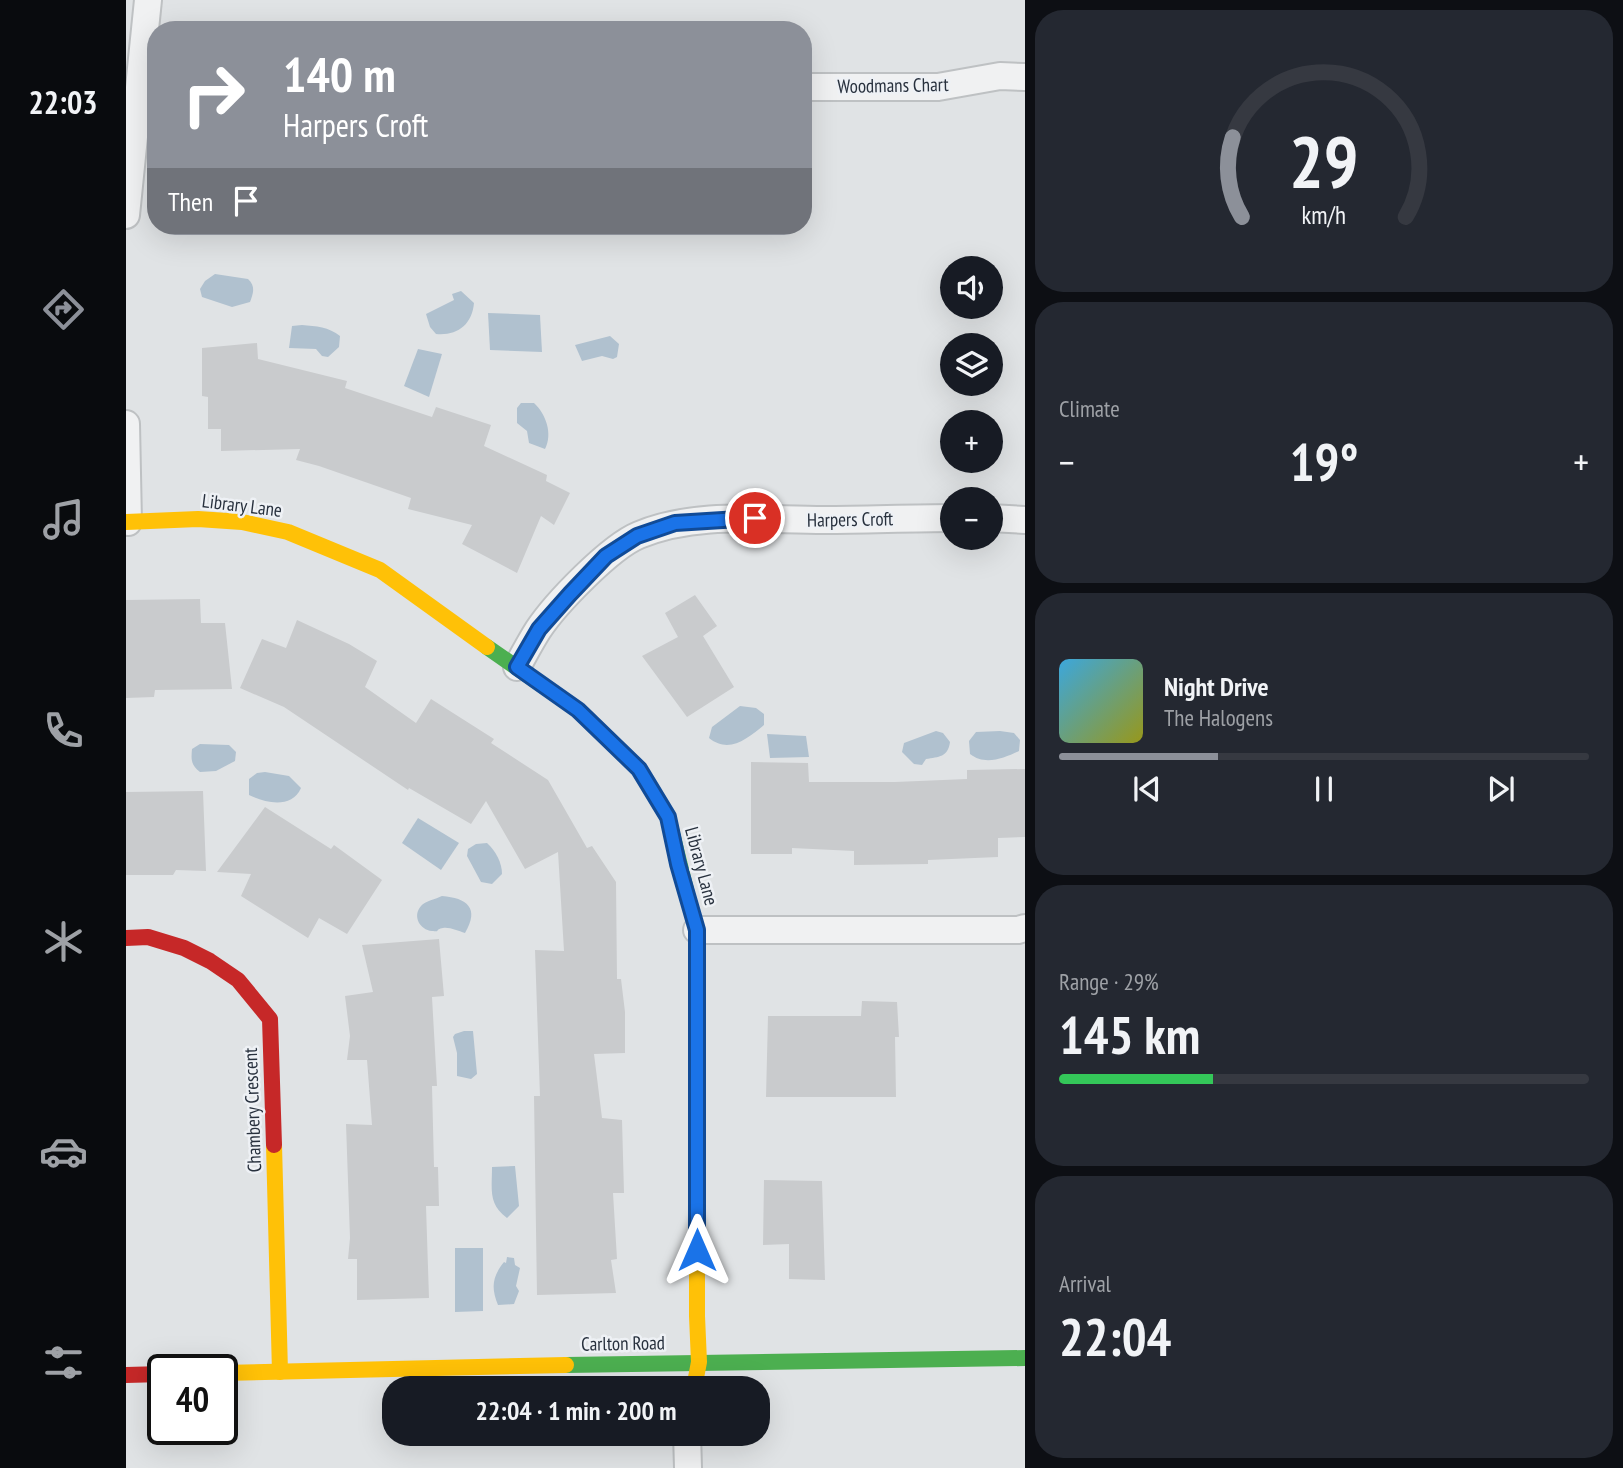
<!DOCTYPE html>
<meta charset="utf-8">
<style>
:root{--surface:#171b24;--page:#242831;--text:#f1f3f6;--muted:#9ea1a6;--line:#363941;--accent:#8c9099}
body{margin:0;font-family:"PT Sans Narrow",sans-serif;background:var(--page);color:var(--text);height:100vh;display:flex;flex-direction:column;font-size:26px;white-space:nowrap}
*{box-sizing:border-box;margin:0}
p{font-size:23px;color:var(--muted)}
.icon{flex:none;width:38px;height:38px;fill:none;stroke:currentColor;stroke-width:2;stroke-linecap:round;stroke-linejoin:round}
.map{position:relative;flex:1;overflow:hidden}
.side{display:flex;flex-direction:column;gap:10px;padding:10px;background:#0d0f14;width:598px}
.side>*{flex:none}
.guide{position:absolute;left:21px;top:21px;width:665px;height:214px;border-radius:28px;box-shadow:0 7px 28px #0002;background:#8c9099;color:#fff;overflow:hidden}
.tools{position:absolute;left:814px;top:256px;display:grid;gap:14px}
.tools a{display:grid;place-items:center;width:63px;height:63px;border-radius:50%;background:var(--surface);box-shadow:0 7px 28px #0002;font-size:35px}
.speed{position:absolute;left:21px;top:1354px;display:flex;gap:14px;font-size:35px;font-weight:700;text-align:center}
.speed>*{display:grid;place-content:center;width:91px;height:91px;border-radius:50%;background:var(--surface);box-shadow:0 7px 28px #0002;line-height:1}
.speed .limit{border:4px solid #111;border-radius:10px;background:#fff;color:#111}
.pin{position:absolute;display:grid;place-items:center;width:60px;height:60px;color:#fff;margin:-30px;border:4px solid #fff;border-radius:50%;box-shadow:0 2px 7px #0007}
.me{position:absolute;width:77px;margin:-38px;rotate:0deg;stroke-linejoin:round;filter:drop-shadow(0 0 5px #0008)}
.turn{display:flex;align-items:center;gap:24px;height:147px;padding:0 21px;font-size:32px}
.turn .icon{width:91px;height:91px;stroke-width:2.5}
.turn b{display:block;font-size:49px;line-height:60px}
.then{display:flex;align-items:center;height:66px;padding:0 21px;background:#0003;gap:14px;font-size:26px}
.big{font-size:52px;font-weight:700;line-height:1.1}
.side .tile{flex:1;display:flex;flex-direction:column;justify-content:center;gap:10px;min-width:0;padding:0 24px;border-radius:28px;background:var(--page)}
.side .dial{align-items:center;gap:0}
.dial svg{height:182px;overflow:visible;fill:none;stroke:var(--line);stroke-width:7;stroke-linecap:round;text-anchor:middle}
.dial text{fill:var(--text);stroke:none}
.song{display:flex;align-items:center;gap:21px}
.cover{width:84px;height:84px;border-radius:10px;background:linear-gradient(135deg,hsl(200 70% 55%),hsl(60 70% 35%))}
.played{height:7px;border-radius:4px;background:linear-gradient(90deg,var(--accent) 30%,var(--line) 30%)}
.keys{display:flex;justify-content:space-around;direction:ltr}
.heat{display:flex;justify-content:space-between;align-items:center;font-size:38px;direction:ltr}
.charge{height:10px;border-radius:5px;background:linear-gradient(90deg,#34c759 29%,var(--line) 0)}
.trip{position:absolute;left:256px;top:1376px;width:388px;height:70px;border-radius:28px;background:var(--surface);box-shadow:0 7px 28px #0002;font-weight:700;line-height:70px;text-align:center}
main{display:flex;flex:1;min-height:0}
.menu{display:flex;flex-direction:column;width:126px;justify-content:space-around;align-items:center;background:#090b0e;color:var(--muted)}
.menu .icon{width:49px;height:49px}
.menu .active{color:var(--accent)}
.menu b{font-size:32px;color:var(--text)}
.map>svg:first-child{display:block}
.water{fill:#b0c1cf}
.building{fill:#c9cbcd}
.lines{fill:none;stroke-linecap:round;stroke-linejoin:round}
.street-casing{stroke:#bec1c3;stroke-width:30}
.street{stroke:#f0f1f2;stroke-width:26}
.fast{stroke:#4caf50;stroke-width:16}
.slow{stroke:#ffc107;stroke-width:16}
.jam{stroke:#c62828;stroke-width:16}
.route-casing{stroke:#114b97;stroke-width:18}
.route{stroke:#1a73e8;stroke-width:12}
.labels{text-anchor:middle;stroke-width:5;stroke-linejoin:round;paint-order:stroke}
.street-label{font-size:19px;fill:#28313e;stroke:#eef1f5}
</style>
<main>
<nav class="menu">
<b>22:03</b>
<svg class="icon active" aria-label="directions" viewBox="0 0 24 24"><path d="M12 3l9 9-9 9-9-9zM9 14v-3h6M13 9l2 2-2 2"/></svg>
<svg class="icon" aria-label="music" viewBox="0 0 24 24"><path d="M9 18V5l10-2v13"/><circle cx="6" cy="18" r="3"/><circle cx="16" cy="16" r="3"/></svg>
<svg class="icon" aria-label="phone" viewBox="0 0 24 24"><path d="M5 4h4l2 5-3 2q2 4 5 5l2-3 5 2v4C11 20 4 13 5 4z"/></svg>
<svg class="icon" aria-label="climate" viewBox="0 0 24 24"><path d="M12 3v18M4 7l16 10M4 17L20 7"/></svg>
<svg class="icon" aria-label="car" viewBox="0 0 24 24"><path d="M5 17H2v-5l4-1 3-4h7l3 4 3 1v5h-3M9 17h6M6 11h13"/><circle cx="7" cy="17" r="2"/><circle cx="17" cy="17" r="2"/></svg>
<svg class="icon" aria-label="filters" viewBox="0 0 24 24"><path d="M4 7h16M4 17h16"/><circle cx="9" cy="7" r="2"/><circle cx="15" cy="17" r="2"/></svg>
</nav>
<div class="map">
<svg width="899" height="1468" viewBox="0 0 899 1468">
<rect width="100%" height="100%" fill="#e0e3e5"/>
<g class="water">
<path d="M89,274L122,279C130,286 127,294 124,302L106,307L76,297L74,289L79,281Z"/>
<path d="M335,291L348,303C346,325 331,336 310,334L304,327L300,314L328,300L326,294Z"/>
<path d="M362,313L414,315L416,352L364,350Z"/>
<path d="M176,325C190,326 203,327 214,336L213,347L202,357L196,356L190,349L163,348L166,326Z"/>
<path d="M484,336L493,344L491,357L487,359L476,356L456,361L449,345Z"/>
<path d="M292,349L316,354L303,397L278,386Z"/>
<path d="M395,403H408C420,414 427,434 419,449L403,443L401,431L391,423V408Z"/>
<path d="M614,706L630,708L638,714V725C621,739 603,754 583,738L586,727Z"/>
<path d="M810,731L817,733L824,742C822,757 813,757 800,759L796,765L788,764L776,752L778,743Z"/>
<path d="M874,731L888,733L894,740L893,751C878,758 859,766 844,754L843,741L850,732Z"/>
<path d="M641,734L680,736L683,757L644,758Z"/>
<path d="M74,744L103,745L110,752L109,761L90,771L74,772C65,765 65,760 66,749Z"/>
<path d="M139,772L163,776L175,788C166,809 139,803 123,795V779L131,773Z"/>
<path d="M292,818L333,843L315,870L276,843Z"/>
<path d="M361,843C370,851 376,863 376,874L366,884L355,882L341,856L342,849L350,844Z"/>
<path d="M316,896C341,898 354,908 339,933C332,931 324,927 317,928C307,930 316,932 306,931C294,930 286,916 295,906C299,901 310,899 316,896Z"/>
<path d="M338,1031H347L351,1074L345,1079L331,1076V1053L327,1037L329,1034Z"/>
<path d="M389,1166L393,1206L381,1218C362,1204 366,1190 366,1167Z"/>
<path d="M329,1248H357V1311L329,1312Z"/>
<path d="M381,1257L388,1258L389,1265L394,1268L390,1286L393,1291L388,1304L372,1305C365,1288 366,1277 378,1262L380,1263Z"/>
</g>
<g class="building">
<path d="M131,343L132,359L221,381L219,388L306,417L310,407L365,425L358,446L421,475L420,481L444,493L428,525L415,516L391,573L336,544L346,525L282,509L285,498L193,466L170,460L174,449L95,451V429H82V397L76,396V348Z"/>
<path d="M569,595L591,626L577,636L608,687L561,717L516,656L552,637L539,613Z"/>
<path d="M74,599L75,623H99L106,689L29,690L28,697L0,698V600Z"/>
<path d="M171,620L223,644L251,661L239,687L290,723L305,699L368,739L365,743L422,780L461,848L466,846L490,882L491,979H495L499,1012V1053L468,1054L476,1118L496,1120L498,1193H487L491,1259L485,1260L490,1293L411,1295L408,1096H414L409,950L438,951L432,852L399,869L360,801L345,824L283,788L282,790L158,707L114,688L136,639L160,648Z"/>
<path d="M625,762L682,763L683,782H769L841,779V770L899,769V837L872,838V857L802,860V864L728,865V851L666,848V854H625Z"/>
<path d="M77,791L80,871L50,870L47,875H0V792Z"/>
<path d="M139,807L205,849L208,845L256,880L221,934L193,918L182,938L115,896L125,874L91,872Z"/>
<path d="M313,939L318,996L306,997L311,1086H306L308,1167H312L313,1206H300L303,1298L231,1300V1259H222L224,1238L220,1124L246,1125L241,1060H221L224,1036L219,996L247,992L236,945Z"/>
<path d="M736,1001L771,1002L773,1037H769L770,1097H640L642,1016H735Z"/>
<path d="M638,1180L696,1181L699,1280L663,1279V1244L637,1245Z"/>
</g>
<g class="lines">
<g class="street-casing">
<g id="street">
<path d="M677,87H812L874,76L899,77"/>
<path d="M0,215L22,0"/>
<path d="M0,424L2,522"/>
<path d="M864,518L899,520"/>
<path d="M391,667C398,654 405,641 412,630C430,603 484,547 513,535C570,511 637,520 698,520C740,520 783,518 826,518"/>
<path d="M571,930H892L899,928"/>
<path d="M561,1433L562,1468"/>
</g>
</g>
<use href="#street" class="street"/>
<g class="fast">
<path d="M361,647L452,710L513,769L542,817L561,894"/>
<path d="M440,1365L899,1358"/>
</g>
<g class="slow">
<path d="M0,522L72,519L116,522L162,532L254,570L361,647"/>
<path d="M561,894L571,930V1316L573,1362L568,1388"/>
<path d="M148,1145L154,1372"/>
<path d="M96,1373L440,1365"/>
</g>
<g class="jam">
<path d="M0,938L22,937L58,948L84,961L112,980L144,1019L148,1145"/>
<path d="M0,1375L37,1374"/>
</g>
</g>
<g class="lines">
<g class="route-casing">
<path id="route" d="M571,1250V930L552,864L542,817L513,769L452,710L391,667L413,629L444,594L480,556L511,536L549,523L629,518"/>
</g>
<use href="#route" class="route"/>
</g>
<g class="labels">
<g class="street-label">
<text transform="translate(767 85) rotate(-1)" y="7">Woodmans Chart</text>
<text transform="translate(116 505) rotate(7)" y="7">Library Lane</text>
<text transform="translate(724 519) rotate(-1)" y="7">Harpers Croft</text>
<text transform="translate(576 866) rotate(75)" y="7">Library Lane</text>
<text transform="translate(126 1110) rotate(-92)" y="7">Chambery Crescent</text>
<text transform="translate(497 1343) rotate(-1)" y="7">Carlton Road</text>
</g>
</g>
</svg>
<div class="tools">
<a><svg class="icon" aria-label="sound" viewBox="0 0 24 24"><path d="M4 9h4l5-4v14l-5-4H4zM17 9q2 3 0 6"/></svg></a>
<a><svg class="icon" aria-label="layers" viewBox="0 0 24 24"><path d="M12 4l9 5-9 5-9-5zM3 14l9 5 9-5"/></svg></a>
<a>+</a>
<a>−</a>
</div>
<div class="speed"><div class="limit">40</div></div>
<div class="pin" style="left:629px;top:518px;background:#d93025"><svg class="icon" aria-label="arrive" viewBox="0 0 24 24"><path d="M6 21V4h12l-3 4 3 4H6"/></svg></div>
<svg class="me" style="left:571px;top:1250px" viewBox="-20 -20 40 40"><path d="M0-17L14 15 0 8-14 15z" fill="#1a73e8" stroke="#fff" stroke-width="4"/></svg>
<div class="trip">22:04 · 1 min · 200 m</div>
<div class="guide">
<div class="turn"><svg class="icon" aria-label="right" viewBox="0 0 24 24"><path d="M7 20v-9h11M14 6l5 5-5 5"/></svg><div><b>140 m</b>Harpers Croft</div></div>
<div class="then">Then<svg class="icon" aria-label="arrive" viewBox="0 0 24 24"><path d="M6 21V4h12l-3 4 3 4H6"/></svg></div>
</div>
</div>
<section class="side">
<div class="tile dial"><svg viewBox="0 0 100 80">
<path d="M14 69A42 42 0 1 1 86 69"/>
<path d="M14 69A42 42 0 0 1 10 34" stroke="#8c9099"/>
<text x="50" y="56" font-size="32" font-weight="700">29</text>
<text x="50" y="72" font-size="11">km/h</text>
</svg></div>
<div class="tile"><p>Climate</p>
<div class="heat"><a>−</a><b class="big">19°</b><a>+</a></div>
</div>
<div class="tile">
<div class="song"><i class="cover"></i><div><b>Night Drive</b><p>The Halogens</p></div></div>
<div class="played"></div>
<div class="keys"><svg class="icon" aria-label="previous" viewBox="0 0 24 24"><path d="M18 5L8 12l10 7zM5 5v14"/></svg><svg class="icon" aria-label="pause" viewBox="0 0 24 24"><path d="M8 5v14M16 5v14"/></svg><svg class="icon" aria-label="next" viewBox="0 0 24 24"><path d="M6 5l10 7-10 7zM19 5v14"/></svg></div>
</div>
<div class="tile"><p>Range · 29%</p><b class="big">145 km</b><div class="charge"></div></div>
<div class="tile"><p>Arrival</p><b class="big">22:04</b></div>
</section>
</main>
